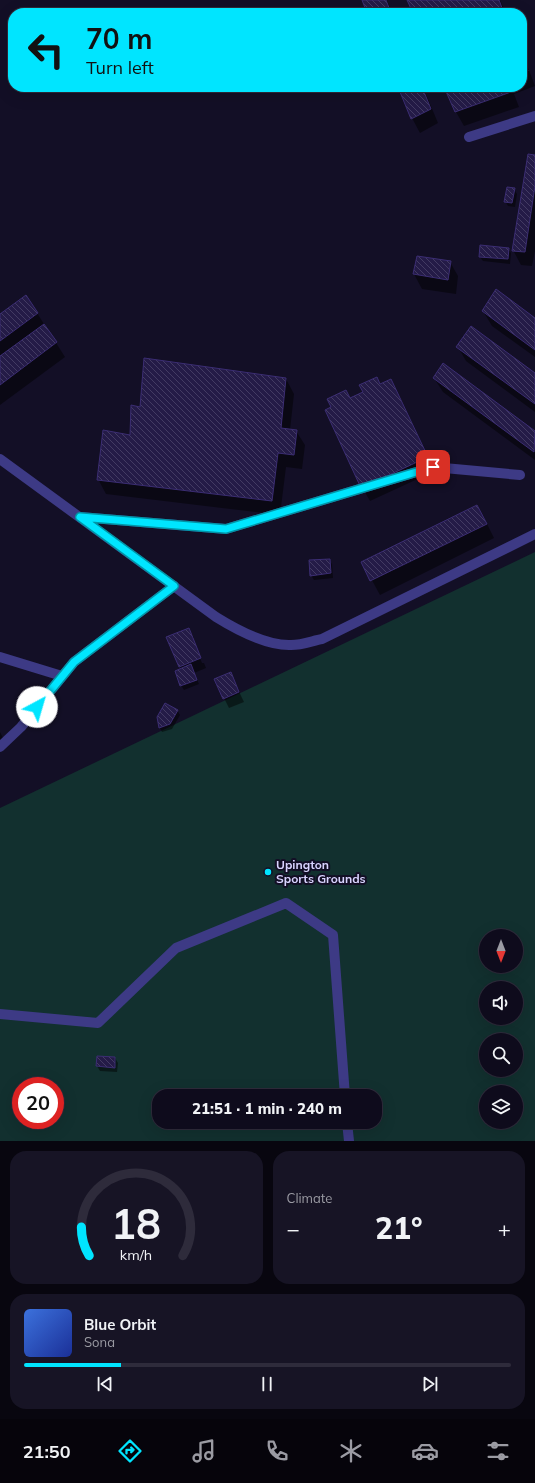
<!DOCTYPE html>
<meta charset="utf-8">
<style>
:root{--surface:#0e0b1c;--page:#171425;--text:#f1f3f6;--muted:#9b9ba3;--line:#2e2b3b;--accent:#00e5ff}
body{margin:0;font-family:Mulish,sans-serif;background:var(--page);color:var(--text);height:100vh;display:flex;flex-direction:column;font-size:15px;white-space:nowrap}
*{box-sizing:border-box;margin:0}
p{font-size:13px;color:var(--muted)}
.icon{flex:none;width:22px;height:22px;fill:none;stroke:currentColor;stroke-width:2;stroke-linecap:round;stroke-linejoin:round}
.map{position:relative;height:1141px;overflow:hidden}
.side{display:flex;flex-direction:column;gap:10px;padding:10px;background:#08060f;flex:1}
.side>*{flex:none}
.hud{position:absolute;left:8px;top:8px;width:519px;height:84px;border-radius:16px;box-shadow:0 4px 16px #0002,0 0 0 1px var(--line);background:#00e5ff;color:#111;overflow:hidden}
.needle{width:26px;rotate:180deg}
.buttons{position:absolute;left:479px;top:929px;display:grid;gap:8px}
.buttons a{display:grid;place-items:center;width:44px;height:44px;border-radius:50%;background:var(--surface);box-shadow:0 4px 16px #0002,0 0 0 1px var(--line);font-size:20px}
.speed{position:absolute;left:12px;top:1077px;display:flex;gap:8px;font-size:20px;font-weight:700;text-align:center}
.speed>*{display:grid;place-content:center;width:52px;height:52px;border-radius:50%;background:var(--surface);box-shadow:0 4px 16px #0002,0 0 0 1px var(--line);line-height:1}
.speed .limit{border:6px solid #d22;background:#fff;color:#111}
.pin{position:absolute;display:grid;place-items:center;width:34px;height:34px;color:#fff;margin:-17px;border-radius:8px;box-shadow:0 2px 6px #0006}
.me{position:absolute;width:44px;margin:-22px;rotate:39deg;stroke-linejoin:round;filter:drop-shadow(0 0 3px #0008)}
.turn{display:flex;align-items:center;gap:14px;height:84px;padding:0 12px;font-size:18px}
.turn .icon{width:52px;height:52px;stroke-width:2.5}
.turn b{display:block;font-size:28px;line-height:34px}
.big{font-size:30px;font-weight:800;line-height:1.1}
.side .tile{flex:1;display:flex;flex-direction:column;justify-content:center;gap:6px;min-width:0;padding:0 14px;border-radius:16px;background:var(--page)}
.side .dial{align-items:center;gap:0}
.dial svg{height:104px;overflow:visible;fill:none;stroke:var(--line);stroke-width:7;stroke-linecap:round;text-anchor:middle}
.dial text{fill:var(--text);stroke:none}
.song{display:flex;align-items:center;gap:12px}
.cover{width:48px;height:48px;border-radius:6px;background:linear-gradient(135deg,hsl(220 70% 55%),hsl(230 70% 35%))}
.played{height:4px;border-radius:2px;background:linear-gradient(90deg,var(--accent) 20%,var(--line) 20%)}
.keys{display:flex;justify-content:space-around;direction:ltr}
.heat{display:flex;justify-content:space-between;align-items:center;font-size:22px;direction:ltr}
.side .tiles{flex:1;display:grid;gap:10px;grid-template-columns:1fr 1fr}
.tile:last-child{grid-column:span 2}
.trip{position:absolute;left:152px;top:1089px;width:230px;height:40px;border-radius:16px;background:var(--surface);box-shadow:0 4px 16px #0002,0 0 0 1px var(--line);font-weight:800;line-height:40px;text-align:center}
.dock{display:flex;height:64px;justify-content:space-around;align-items:center;background:#06040b;color:var(--muted)}
.dock .icon{width:28px;height:28px}
.dock .on{color:var(--accent)}
.dock b{font-size:18px;color:var(--text)}
.map>svg:first-child{display:block}
.green{fill:#12302f;fill-rule:evenodd}
.shadow{fill:#0007}
.building{fill:url(#building-back-hatch);stroke:#3b2d73}
.lines{fill:none;stroke-linecap:round;stroke-linejoin:round}
.minor{stroke:#3d3a85;stroke-width:10}
.route-casing{stroke:#0095a6;stroke-width:10}
.route{stroke:#00e5ff;stroke-width:7}
.poi-dot{fill:#00e5ff;stroke:#130f26;stroke-width:1.5}
.labels{text-anchor:middle;stroke-width:4;stroke-linejoin:round;paint-order:stroke}
.poi-label{font-size:12px;font-weight:bold;fill:#d9d4ff;stroke:#130f26;text-anchor:start}
</style>
<div class="map">
<svg width="535" height="1141" viewBox="0 0 535 1141">
<defs>
<pattern id="building-back-hatch" width="6" height="6" patternUnits="userSpaceOnUse"><rect width="6" height="6" fill="#241b47"/><path d="M-1 5l2 2M0 0l6 6M5-1l2 2" fill="none" stroke="#433b63"/></pattern>
</defs>
<rect width="100%" height="100%" fill="#130f26"/>
<path class="green" d="M535,552V1141H0V808ZM486,936H516V966H486ZM486,988H516V1018H486ZM486,1040H516V1070H486ZM21,1086H55V1120H21ZM486,1092H516V1122H486ZM159,1096H375V1122H159Z"/>
<g class="shadow">
<path d="M363,0H387L392,13H368Z"/>
<path d="M408,0H500L506,13H414Z"/>
<path d="M522,52L535,86L514,94L519,107L464,126L456,112L445,87H522Z"/>
<path d="M399,87H423L438,123L420,133L412,118Z"/>
<path d="M535,156V251L532,266L521,265L513,250Z"/>
<path d="M514,189L517,194L515,207L508,206L505,201Z"/>
<path d="M508,248L511,253L510,264L483,261L480,257Z"/>
<path d="M418,257L450,262L458,276L456,294L422,289L414,274Z"/>
<path d="M483,311L535,319V357L492,326Z"/>
<path d="M37,313L65,357L0,405V315Z"/>
<path d="M458,347L535,374V412L466,361Z"/>
<path d="M444,364L535,432V460L443,392L434,378Z"/>
<path d="M286,379L294,394L290,430L296,431L305,445L302,469L286,467L280,515L106,494L98,479L131,436L140,409Z"/>
<path d="M391,380L399,395L435,471L370,501L362,487L350,399Z"/>
<path d="M485,520L494,538L380,595L362,562Z"/>
<path d="M329,560L332,564L333,578L314,580L311,575Z"/>
<path d="M189,629L194,638H192L202,663H204L206,668L194,673L199,684L184,690L181,685V669L168,637Z"/>
<path d="M230,673L244,702L229,708L224,698Z"/>
<path d="M177,710L180,715L172,729L162,732L160,728Z"/>
<path d="M0,732L7,746L0,750Z"/>
<path d="M98,1057L115,1058L118,1063L117,1072L100,1071L97,1066Z"/>
</g>
<g class="building">
<path d="M362,0H386L391,13H367Z"/>
<path d="M407,0H499L504,13H413Z"/>
<path d="M522,56L528,71L522,73Z"/>
<path d="M398,87H422L431,109L411,119Z"/>
<path d="M444,87H509L511,92L455,112Z"/>
<path d="M528,154L535,155V186L525,252L512,251Z"/>
<path d="M507,187L515,188L512,203L504,202Z"/>
<path d="M480,245L509,248L508,259L479,257Z"/>
<path d="M417,256L451,261L448,280L413,274Z"/>
<path d="M496,289L535,318V350L482,311Z"/>
<path d="M26,295L38,313L0,341V314Z"/>
<path d="M44,324L57,342L0,385V356Z"/>
<path d="M471,326L535,373V404L456,347Z"/>
<path d="M144,358L286,378L281,428L297,430L294,455L278,453L272,501L97,480L103,430L130,435L131,405L140,407Z"/>
<path d="M443,363L535,431L534,452L433,378Z"/>
<path d="M377,377L380,384L391,379L428,457L361,488L325,410L331,407L327,399L346,390L350,398L363,392L359,385Z"/>
<path d="M477,505L487,524L370,581L361,562Z"/>
<path d="M330,559L331,573L310,576L309,560Z"/>
<path d="M189,628L201,658L179,667L166,637Z"/>
<path d="M191,664L197,680L180,686L175,671Z"/>
<path d="M231,672L239,692L223,699L214,679Z"/>
<path d="M165,703L178,710L170,724L159,728L157,717Z"/>
<path d="M97,1056L115,1057V1068L96,1066Z"/>
</g>
<g class="lines">
<g class="minor">
<path d="M469,137L535,116"/>
<path d="M0,459L216,617C237,630 266,646 291,645C302,645 312,641 322,639L535,534"/>
<path d="M80,517L226,529L433,467L520,475"/>
<path d="M0,657L62,676"/>
<path d="M0,747L21,727L74,662L174,586"/>
<path d="M0,1014L98,1023L176,948L286,903L333,935L345,1096"/>
<path d="M347,1122L349,1141"/>
</g>
</g>
<g class="lines">
<g class="route-casing">
<path id="route" d="M37,707L74,662L174,586L80,517L226,529L433,467"/>
</g>
<use href="#route" class="route"/>
</g>
<circle class="poi-dot" cx="268" cy="872" r="4"/>
<g class="labels">
<g class="poi-label">
<text x="276" y="869">Upington<tspan x="276" dy="14">Sports Grounds</tspan></text>
</g>
</g>
</svg>
<div class="buttons">
<a><svg class="needle" viewBox="-14 -14 28 28"><path d="M0-13l5 13h-10z" fill="#e53935"/><path d="M0 13l5-13h-10z" fill="#9b9ba3"/></svg></a>
<a><svg class="icon" aria-label="sound" viewBox="0 0 24 24"><path d="M4 9h4l5-4v14l-5-4H4zM17 9q2 3 0 6"/></svg></a>
<a><svg class="icon" aria-label="search" viewBox="0 0 24 24"><circle cx="10" cy="10" r="6"/><path d="M15 15l6 6"/></svg></a>
<a><svg class="icon" aria-label="layers" viewBox="0 0 24 24"><path d="M12 4l9 5-9 5-9-5zM3 14l9 5 9-5"/></svg></a>
</div>
<div class="speed"><div class="limit">20</div></div>
<div class="pin" style="left:433px;top:467px;background:#d93025"><svg class="icon" aria-label="arrive" viewBox="0 0 24 24"><path d="M6 21V4h12l-3 4 3 4H6"/></svg></div>
<svg class="me" style="left:37px;top:707px" viewBox="-20 -20 40 40"><circle r="19" fill="#fff"/><path d="M0-13L10 11 0 6-10 11z" fill="#00e5ff"/></svg>
<div class="trip">21:51 · 1 min · 240 m</div>
<div class="hud">
<div class="turn"><svg class="icon" aria-label="left" viewBox="0 0 24 24"><path d="M17 20v-9H6M10 6l-5 5 5 5"/></svg><div><b>70 m</b>Turn left</div></div>
</div>
</div>
<section class="side">
<div class="tiles">
<div class="tile dial"><svg viewBox="0 0 100 80">
<path d="M14 69A42 42 0 1 1 86 69"/>
<path d="M14 69A42 42 0 0 1 8 47" stroke="#00e5ff"/>
<text x="50" y="56" font-size="32" font-weight="700">18</text>
<text x="50" y="72" font-size="11">km/h</text>
</svg></div>
<div class="tile"><p>Climate</p>
<div class="heat"><a>−</a><b class="big">21°</b><a>+</a></div>
</div>
<div class="tile">
<div class="song"><i class="cover"></i><div><b>Blue Orbit</b><p>Sona</p></div></div>
<div class="played"></div>
<div class="keys"><svg class="icon" aria-label="previous" viewBox="0 0 24 24"><path d="M18 5L8 12l10 7zM5 5v14"/></svg><svg class="icon" aria-label="pause" viewBox="0 0 24 24"><path d="M8 5v14M16 5v14"/></svg><svg class="icon" aria-label="next" viewBox="0 0 24 24"><path d="M6 5l10 7-10 7zM19 5v14"/></svg></div>
</div>
</div>
</section>
<nav class="dock">
<b>21:50</b>
<svg class="icon on" aria-label="directions" viewBox="0 0 24 24"><path d="M12 3l9 9-9 9-9-9zM9 14v-3h6M13 9l2 2-2 2"/></svg>
<svg class="icon" aria-label="music" viewBox="0 0 24 24"><path d="M9 18V5l10-2v13"/><circle cx="6" cy="18" r="3"/><circle cx="16" cy="16" r="3"/></svg>
<svg class="icon" aria-label="phone" viewBox="0 0 24 24"><path d="M5 4h4l2 5-3 2q2 4 5 5l2-3 5 2v4C11 20 4 13 5 4z"/></svg>
<svg class="icon" aria-label="climate" viewBox="0 0 24 24"><path d="M12 3v18M4 7l16 10M4 17L20 7"/></svg>
<svg class="icon" aria-label="car" viewBox="0 0 24 24"><path d="M5 17H2v-5l4-1 3-4h7l3 4 3 1v5h-3M9 17h6M6 11h13"/><circle cx="7" cy="17" r="2"/><circle cx="17" cy="17" r="2"/></svg>
<svg class="icon" aria-label="filters" viewBox="0 0 24 24"><path d="M4 7h16M4 17h16"/><circle cx="9" cy="7" r="2"/><circle cx="15" cy="17" r="2"/></svg>
</nav>
